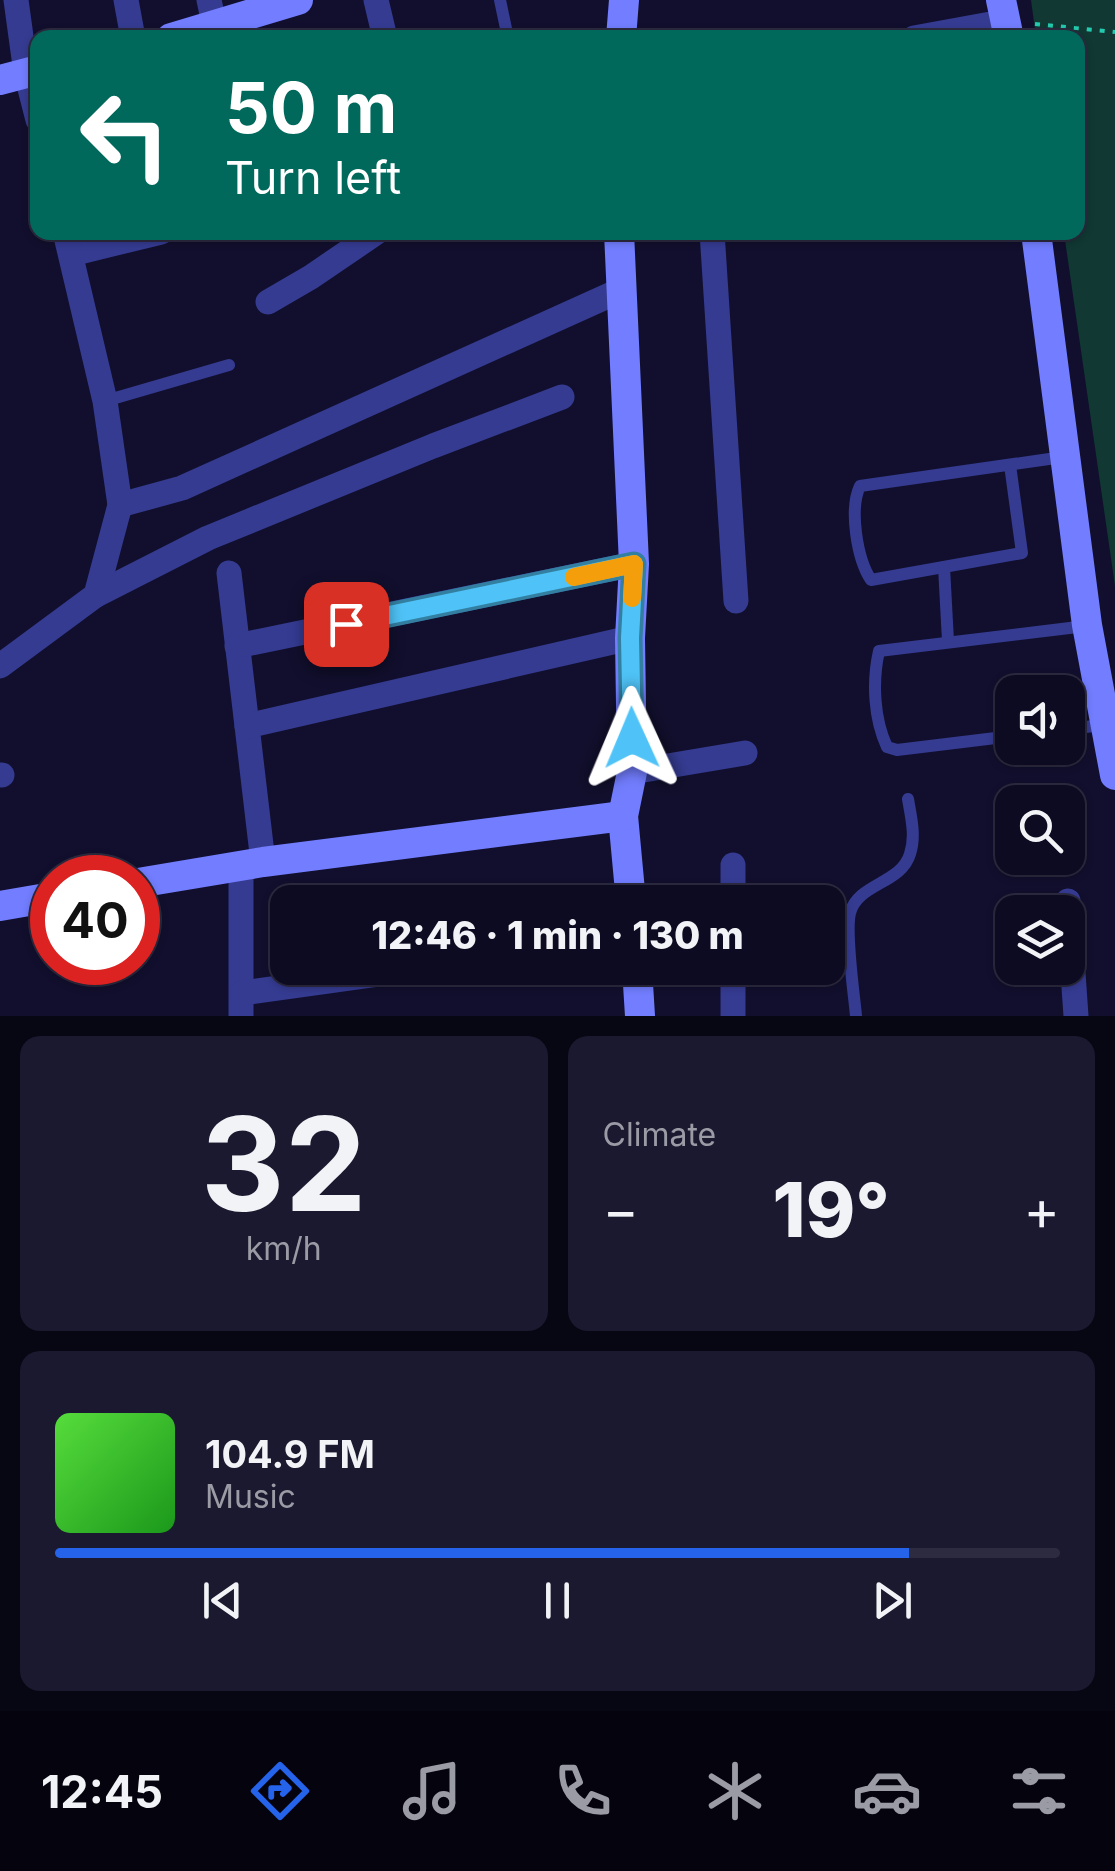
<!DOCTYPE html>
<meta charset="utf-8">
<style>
:root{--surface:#0d0b22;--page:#1b192f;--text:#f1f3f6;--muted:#9a9ba5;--line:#2d2b40;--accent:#2563eb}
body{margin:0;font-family:Inter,sans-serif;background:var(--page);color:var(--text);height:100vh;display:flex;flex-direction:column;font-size:38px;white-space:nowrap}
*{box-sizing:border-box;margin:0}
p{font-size:32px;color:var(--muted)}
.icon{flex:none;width:55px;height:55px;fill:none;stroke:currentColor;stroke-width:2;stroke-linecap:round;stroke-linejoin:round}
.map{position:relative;height:1016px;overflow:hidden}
.panel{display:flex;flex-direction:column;gap:20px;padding:20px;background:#070613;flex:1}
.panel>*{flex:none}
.hud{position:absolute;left:30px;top:30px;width:1055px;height:210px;border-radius:20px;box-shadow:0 2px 8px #0004,0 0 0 2px var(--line);background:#00695c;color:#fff;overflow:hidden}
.controls{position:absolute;left:995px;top:675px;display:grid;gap:20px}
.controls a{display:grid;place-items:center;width:90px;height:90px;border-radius:20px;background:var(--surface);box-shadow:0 2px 8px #0004,0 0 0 2px var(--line);font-size:50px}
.speed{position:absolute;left:30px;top:855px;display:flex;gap:20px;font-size:50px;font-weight:700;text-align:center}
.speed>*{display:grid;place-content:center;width:130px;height:130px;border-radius:50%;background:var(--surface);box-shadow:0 2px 8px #0004,0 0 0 2px var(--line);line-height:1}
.speed .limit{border:15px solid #d22;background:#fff;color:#111}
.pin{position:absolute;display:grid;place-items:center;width:85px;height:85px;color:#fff;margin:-42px;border-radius:20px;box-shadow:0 5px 15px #0006}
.me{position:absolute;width:110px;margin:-55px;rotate:359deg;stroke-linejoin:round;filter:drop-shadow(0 0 8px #0008)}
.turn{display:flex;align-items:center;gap:35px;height:210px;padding:0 30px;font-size:45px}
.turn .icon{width:130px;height:130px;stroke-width:2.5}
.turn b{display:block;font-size:70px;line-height:85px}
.big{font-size:75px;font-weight:800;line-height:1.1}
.panel .widget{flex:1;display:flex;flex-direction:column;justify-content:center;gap:15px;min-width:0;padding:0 35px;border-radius:20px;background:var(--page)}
.panel .dial{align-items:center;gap:0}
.dial b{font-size:130px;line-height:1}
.song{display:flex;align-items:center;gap:30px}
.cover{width:120px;height:120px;border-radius:15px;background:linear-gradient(135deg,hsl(110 70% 55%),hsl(120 70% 35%))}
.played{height:10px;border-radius:5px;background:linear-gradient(90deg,var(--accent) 85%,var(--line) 85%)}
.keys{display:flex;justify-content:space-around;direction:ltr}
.heat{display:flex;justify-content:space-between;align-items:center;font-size:55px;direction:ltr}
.panel .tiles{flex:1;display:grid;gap:20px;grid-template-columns:1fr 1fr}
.widget:last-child{grid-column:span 2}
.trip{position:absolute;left:270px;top:885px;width:575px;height:100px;border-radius:20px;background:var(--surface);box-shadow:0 2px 8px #0004,0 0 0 2px var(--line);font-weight:800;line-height:100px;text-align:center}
.tabs{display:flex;height:160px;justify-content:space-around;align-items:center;background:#05040e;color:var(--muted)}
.tabs .icon{width:70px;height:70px}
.tabs .active{color:var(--accent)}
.tabs b{font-size:45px;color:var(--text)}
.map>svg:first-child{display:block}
.green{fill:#113833}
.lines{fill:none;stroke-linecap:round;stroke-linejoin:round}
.path{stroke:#24caaf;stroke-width:4;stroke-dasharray:5 8;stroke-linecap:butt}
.lane{stroke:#353b91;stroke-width:12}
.street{stroke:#353b91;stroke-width:25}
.secondary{stroke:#727dff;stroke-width:30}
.route-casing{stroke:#337fa1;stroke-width:25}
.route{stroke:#4fc3f7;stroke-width:18}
.slow{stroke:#f59e0b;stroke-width:18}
</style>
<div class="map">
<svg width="1115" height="1016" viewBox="0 0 1115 1016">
<rect width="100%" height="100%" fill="#110f2d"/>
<path class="green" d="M1031,0H1115V586L1064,233L1078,232V38L1036,37Z"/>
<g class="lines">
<path class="path" d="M1035,24L1115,32"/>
<g class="lane">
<path d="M500,0L508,38"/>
<path d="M105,401L229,365"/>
<path d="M1010,465L1022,553L871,580C857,559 849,509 860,486L1063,457"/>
<path d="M944,567L948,641"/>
<path d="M1068,729L1103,725"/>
<path d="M1012,736L897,750L887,747C874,719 872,682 879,651L1086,626"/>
<path d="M856,1016C854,993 845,933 850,913C858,883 901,884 910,854C916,836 911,817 908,799"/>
</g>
<g class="street">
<path d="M16,0L26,73L38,120"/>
<path d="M126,0L133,38"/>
<path d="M209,0L217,38"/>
<path d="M376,0L385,38"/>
<path d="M914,38L1007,21"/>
<path d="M712,232L736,601"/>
<path d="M71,254L161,232"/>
<path d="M268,302L311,277L377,232"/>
<path d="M120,505L182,488L621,290"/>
<path d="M229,573L263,862"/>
<path d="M96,595L208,538L433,446L562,397"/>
<path d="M237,646L634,564"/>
<path d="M0,666L96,595L120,505L105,401L65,232"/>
<path d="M247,726L630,638"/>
<path d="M632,772L745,753"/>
<path d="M0,775H2"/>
<path d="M733,865V902"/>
<path d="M241,866V1016"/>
<path d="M1068,901L1076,1016"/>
<path d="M733,968V1016"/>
<path d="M242,993L421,968"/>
</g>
<g class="secondary">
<path d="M1001,0L1009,38"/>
<path d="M171,38L298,0"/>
<path d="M621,38L624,0"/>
<path d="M0,80L38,70"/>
<path d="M619,232L634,564L630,638L632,772L623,816L631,902"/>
<path d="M1036,232L1087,625L1115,775"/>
<path d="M138,883L263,862L623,816"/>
<path d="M0,906L52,897"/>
<path d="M637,968L640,1016"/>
</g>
</g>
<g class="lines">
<g class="route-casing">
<path id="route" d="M346,624L634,564L630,638L632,738"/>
</g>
<use href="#route" class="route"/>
<path class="slow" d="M574,577L634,564L632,598"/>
</g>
</svg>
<div class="controls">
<a><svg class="icon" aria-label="sound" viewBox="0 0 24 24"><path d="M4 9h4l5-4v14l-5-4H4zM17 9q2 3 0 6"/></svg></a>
<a><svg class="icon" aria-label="search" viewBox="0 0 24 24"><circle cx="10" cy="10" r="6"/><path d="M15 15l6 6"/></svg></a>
<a><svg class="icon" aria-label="layers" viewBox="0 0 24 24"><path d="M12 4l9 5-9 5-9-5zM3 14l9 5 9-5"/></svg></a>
</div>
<div class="speed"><div class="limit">40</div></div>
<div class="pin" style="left:346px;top:624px;background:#d93025"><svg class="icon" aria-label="arrive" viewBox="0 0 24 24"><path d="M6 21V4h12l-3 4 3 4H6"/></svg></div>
<svg class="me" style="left:632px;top:738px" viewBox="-20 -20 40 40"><path d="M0-17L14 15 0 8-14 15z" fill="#4fc3f7" stroke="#fff" stroke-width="4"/></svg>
<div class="trip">12:46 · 1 min · 130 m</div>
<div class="hud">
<div class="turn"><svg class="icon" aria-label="left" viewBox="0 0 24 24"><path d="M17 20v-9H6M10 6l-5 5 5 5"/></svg><div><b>50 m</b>Turn left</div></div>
</div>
</div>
<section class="panel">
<div class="tiles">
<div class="widget dial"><b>32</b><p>km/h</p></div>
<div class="widget"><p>Climate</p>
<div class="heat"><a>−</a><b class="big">19°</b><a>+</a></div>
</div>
<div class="widget">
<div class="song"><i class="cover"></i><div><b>104.9 FM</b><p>Music</p></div></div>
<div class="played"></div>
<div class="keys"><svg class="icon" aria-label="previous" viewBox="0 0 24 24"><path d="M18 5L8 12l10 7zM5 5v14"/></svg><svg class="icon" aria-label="pause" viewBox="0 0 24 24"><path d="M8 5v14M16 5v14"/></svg><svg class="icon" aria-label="next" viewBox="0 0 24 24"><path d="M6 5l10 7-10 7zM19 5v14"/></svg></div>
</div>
</div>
</section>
<nav class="tabs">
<b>12:45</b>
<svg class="icon active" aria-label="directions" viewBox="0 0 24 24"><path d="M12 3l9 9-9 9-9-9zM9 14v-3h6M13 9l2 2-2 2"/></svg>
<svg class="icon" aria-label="music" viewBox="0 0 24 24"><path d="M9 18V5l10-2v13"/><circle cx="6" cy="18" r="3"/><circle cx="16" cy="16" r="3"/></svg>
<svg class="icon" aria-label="phone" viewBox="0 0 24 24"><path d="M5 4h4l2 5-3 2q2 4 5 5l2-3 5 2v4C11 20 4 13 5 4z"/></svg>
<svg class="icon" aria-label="climate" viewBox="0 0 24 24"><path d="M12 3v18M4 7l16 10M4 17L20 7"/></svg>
<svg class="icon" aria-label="car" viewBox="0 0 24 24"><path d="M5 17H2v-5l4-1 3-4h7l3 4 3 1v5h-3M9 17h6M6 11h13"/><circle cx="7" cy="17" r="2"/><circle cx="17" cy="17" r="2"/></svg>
<svg class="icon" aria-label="filters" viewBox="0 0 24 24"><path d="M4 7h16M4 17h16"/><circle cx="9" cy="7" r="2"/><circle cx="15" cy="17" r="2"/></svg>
</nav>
